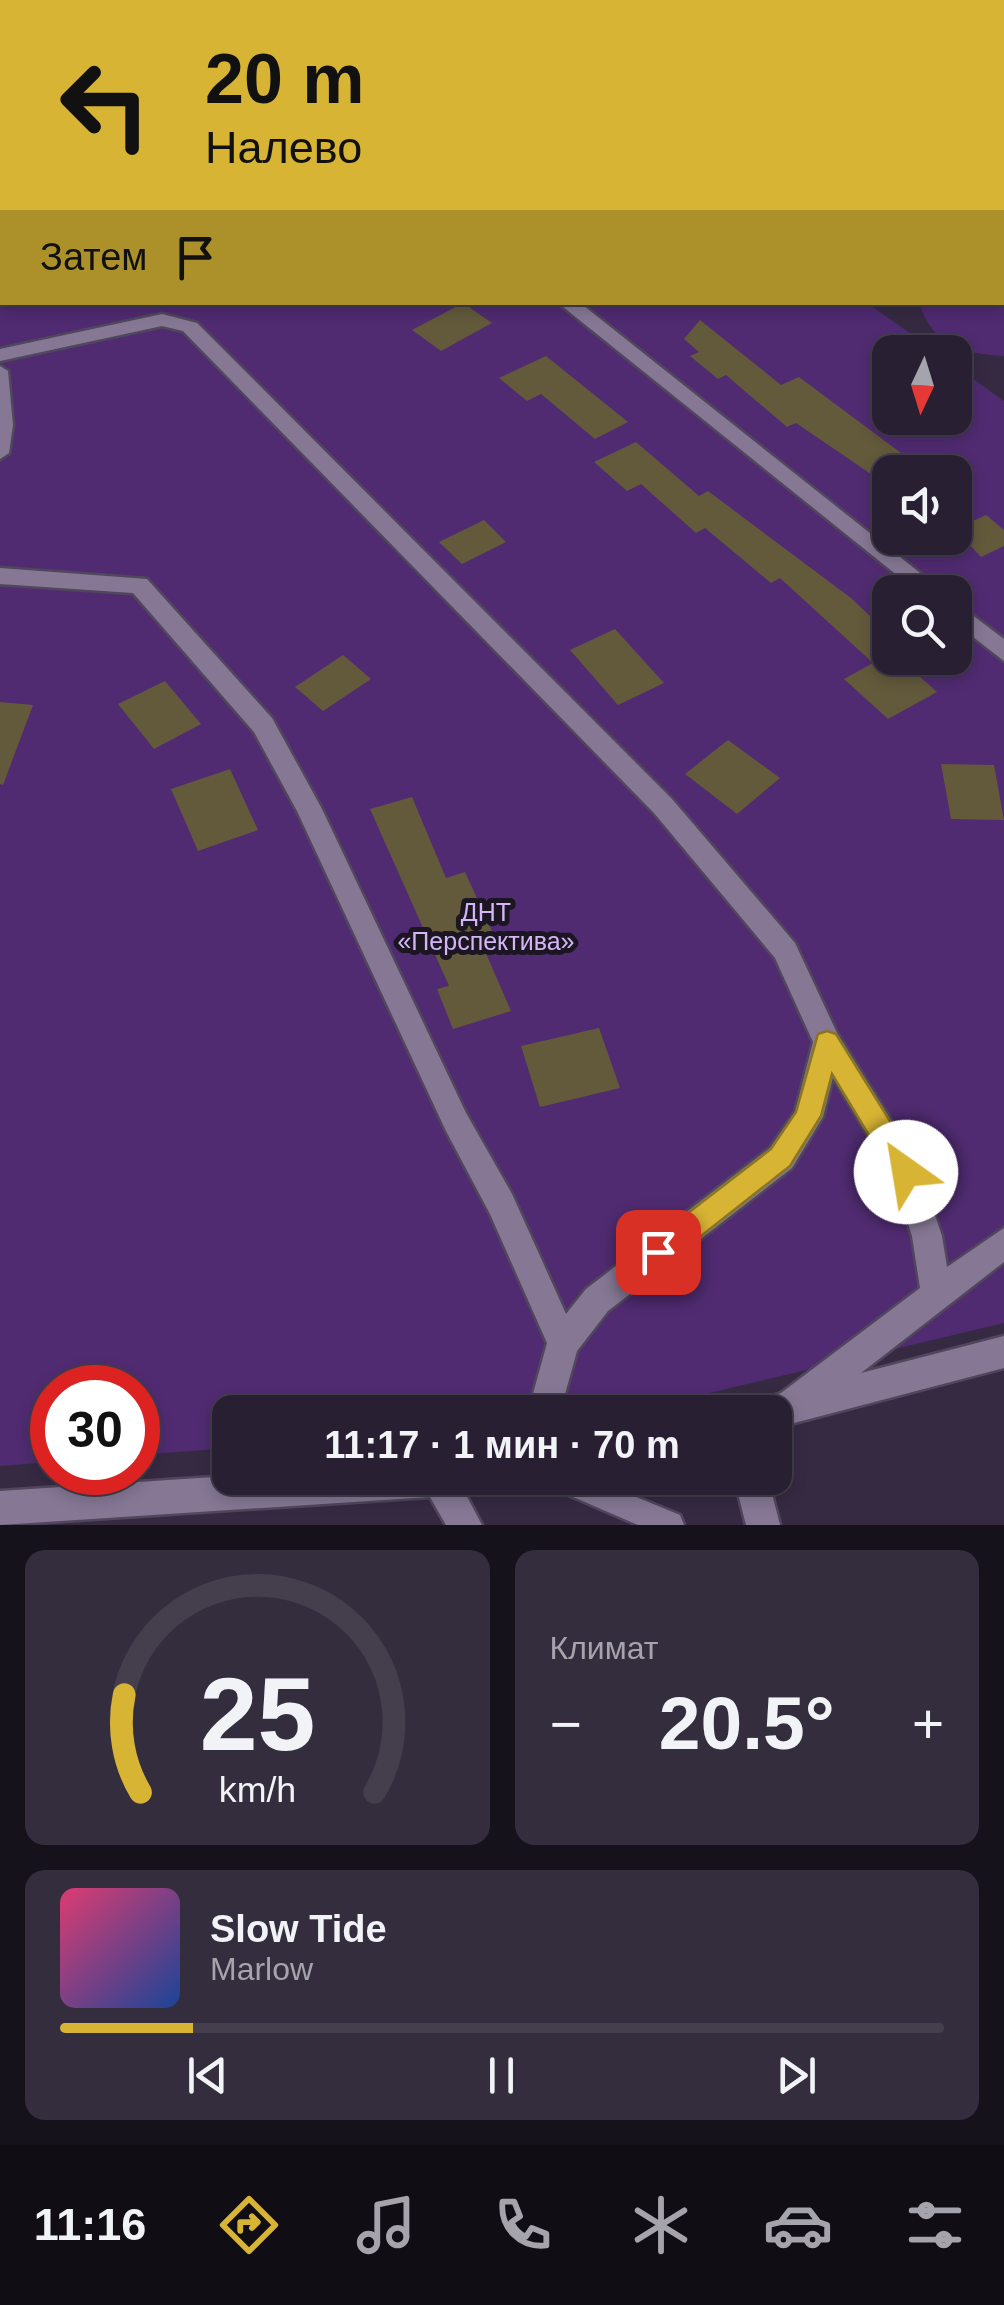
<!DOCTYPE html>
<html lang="ru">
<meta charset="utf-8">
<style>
:root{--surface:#282032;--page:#342d3e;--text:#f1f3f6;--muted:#a5a3ac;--line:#443e4d;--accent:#d8b434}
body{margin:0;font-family:Arial,sans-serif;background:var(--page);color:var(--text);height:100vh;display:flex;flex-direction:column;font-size:38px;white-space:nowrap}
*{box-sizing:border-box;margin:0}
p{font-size:32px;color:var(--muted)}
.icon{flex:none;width:55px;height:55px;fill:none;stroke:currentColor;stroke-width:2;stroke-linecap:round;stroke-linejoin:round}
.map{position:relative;height:1525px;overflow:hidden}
.side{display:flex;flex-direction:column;gap:25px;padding:25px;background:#16121c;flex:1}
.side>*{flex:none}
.banner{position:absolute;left:0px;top:0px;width:1005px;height:305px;box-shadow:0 5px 15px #0003,0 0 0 2px var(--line);background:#d8b434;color:#111;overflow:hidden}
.needle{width:65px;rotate:184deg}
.fabs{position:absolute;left:872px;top:335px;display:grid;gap:20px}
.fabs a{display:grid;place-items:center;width:100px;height:100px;border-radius:20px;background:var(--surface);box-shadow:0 5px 15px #0003,0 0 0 2px var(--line);font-size:50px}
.speed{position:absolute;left:30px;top:1365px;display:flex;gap:20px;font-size:50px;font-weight:700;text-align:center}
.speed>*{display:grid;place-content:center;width:130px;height:130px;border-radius:50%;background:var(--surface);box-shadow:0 5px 15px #0003,0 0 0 2px var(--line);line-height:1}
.speed .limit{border:15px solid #d22;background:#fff;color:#111}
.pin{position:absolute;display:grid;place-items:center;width:85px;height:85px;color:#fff;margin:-42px;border-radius:20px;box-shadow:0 5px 15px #0006}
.me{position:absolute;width:110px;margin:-55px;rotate:328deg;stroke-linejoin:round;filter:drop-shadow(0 0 8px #0008)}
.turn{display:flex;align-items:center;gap:35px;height:210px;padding:0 40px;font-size:45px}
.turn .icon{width:130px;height:130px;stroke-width:2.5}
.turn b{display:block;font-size:70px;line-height:85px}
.then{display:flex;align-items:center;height:95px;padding:0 40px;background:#0003;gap:20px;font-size:38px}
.big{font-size:75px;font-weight:800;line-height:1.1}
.side .widget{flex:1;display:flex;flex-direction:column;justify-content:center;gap:15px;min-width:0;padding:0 35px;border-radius:20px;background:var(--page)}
.side .dial{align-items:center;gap:0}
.dial svg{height:260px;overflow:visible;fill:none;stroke:var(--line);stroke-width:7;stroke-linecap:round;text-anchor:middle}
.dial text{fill:var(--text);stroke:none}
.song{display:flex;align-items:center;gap:30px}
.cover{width:120px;height:120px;border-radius:15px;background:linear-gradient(135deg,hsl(340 70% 55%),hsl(220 70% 35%))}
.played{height:10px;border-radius:5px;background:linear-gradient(90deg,var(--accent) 15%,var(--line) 15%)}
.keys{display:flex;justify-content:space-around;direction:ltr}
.heat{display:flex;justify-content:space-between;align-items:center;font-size:55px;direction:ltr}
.side .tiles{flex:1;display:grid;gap:25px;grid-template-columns:1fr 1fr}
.widget:last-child{grid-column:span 2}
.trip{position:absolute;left:212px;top:1395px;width:580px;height:100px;border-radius:20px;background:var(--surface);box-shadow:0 5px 15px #0003,0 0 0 2px var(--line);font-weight:800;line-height:100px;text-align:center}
.menu{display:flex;height:160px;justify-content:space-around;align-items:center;background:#100d14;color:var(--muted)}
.menu .icon{width:70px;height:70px}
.menu .selected{color:var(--accent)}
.menu b{font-size:45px;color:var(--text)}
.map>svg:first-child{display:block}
.green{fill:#502b71;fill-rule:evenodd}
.building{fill:#635a3c}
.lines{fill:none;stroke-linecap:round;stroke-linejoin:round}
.service-casing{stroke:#51475c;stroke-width:5}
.minor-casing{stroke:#51475c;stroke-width:5}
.service{fill:#867895;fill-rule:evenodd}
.minor{fill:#867895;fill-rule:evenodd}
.route{fill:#d8b434;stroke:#8c7522;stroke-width:2.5}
.labels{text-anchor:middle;stroke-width:10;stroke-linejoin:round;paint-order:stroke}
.park-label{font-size:25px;fill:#d3b5f6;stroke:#1b1621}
</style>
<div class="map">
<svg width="1004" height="1525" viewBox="0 0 1004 1525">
<rect width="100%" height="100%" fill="#362a43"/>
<g class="green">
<path d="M0,0L449,2H2V302L867,303L937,352H890V418H955V366L1004,401V1323L629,1412H230V1448L138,1455V1388H52V1462L0,1466ZM890,472H955V538H890ZM890,592H955V658H890Z"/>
<path d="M1004,187V356C961,353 935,348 919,303L1002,302Z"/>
</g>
<g class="building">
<path d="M463,303L492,323L441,351L412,330Z"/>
<path d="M700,320L781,385L799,377L901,453L890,460V487L796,423L787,427L726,375L718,379L690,356L699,352L684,339Z"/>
<path d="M546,356L628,422L595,439L541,394L527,401L499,378Z"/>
<path d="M636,442L699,496L708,491L851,598L890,635V658H899L937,692L888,719L844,679L873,663L780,578L771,583L705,528L696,533L641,484L627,491L594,462Z"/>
<path d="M986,515L1004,530V546L981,557L955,529Z"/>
<path d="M484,520L506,542L462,564L439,542Z"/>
<path d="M615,629L664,683L618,705L570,650Z"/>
<path d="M343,655L371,679L323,711L295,687Z"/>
<path d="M165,681L201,724L154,749L118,704Z"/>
<path d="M0,702L33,705L3,785L0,784Z"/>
<path d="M728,740L780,778L737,814L685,774Z"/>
<path d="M941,764L994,765L1004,820L951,819Z"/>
<path d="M230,769L258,830L198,851L171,789Z"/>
<path d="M412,797L446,878L465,872L492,931L478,935L511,1011L453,1029L437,989L449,986L370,809Z"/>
<path d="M599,1028L620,1088L540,1107L521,1046Z"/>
</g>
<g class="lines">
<g class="service-casing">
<g id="service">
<path d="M0,366L8,371L13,425L9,453L0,459Z"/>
<path d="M546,1478H590L680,1515L684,1525H638L550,1487Z"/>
</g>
</g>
<g class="minor-casing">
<g id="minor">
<path d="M175,0H193L194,2H177Z"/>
<path d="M557,302H579L944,592H918Z"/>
<path d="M162,314L197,323L672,799L795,943L837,1033L917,1162L942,1236L947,1267L1004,1228V1262L861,1373L1004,1336V1368L775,1428V1412H756L760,1400L781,1393L920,1288L912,1236L893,1177L833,1077L823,1117L792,1168L608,1311L577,1351L560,1412H528L547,1343L490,1214L446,1131L297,811L254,732L133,593L0,584V568L147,579L272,718L322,809L466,1113L512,1194L566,1314L586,1289L770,1148L795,1112L813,1042L775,958L654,813L183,331L162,326L0,361V349Z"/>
<path d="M955,602L1004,639V661L955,623Z"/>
<path d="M230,1476L473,1478L464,1491L482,1525H446L430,1497L0,1525V1491Z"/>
<path d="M734,1478H768L780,1525H746Z"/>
</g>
</g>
<use href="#service" class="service"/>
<use href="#minor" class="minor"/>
</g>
<path class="route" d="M827,1031L836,1034L916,1163L920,1172L916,1180L906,1184L896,1180L832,1074L821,1116L790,1166L668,1262L658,1266L649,1262L644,1252L649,1243L771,1149L796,1112L818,1034Z"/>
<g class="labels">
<g class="park-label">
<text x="486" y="921">ДНТ<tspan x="486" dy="29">«Перспектива»</tspan></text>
</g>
</g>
</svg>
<div class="fabs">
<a><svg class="needle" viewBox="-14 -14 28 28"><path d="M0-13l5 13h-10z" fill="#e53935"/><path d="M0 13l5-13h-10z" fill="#a5a3ac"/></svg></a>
<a><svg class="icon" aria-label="sound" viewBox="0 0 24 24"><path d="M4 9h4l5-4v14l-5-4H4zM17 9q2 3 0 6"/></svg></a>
<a><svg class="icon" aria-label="search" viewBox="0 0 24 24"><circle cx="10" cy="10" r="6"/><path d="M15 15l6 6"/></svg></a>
</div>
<div class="speed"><div class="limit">30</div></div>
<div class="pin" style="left:658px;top:1252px;background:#d93025"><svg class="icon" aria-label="arrive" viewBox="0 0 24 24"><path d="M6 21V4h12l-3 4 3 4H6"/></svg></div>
<svg class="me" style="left:906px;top:1172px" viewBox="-20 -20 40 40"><circle r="19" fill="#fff"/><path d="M0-13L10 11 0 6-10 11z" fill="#d8b434"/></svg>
<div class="trip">11:17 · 1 мин · 70 m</div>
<div class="banner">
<div class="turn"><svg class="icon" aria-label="left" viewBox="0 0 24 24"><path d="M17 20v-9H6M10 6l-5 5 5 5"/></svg><div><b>20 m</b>Налево</div></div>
<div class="then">Затем<svg class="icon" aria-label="arrive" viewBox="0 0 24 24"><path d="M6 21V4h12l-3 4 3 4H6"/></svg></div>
</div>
</div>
<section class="side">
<div class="tiles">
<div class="widget dial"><svg viewBox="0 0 100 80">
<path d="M14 69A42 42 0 1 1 86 69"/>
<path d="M14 69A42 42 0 0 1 9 39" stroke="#d8b434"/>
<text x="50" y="56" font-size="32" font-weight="700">25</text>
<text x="50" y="72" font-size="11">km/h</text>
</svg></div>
<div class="widget"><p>Климат</p>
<div class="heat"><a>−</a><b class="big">20.5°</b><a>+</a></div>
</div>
<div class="widget">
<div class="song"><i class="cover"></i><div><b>Slow Tide</b><p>Marlow</p></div></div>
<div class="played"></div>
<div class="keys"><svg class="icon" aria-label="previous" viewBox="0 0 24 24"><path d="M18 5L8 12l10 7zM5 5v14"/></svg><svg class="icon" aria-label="pause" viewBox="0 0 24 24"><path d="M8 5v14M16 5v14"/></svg><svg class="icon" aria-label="next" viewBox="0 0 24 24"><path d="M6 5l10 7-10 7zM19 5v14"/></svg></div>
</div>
</div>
</section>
<nav class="menu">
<b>11:16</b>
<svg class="icon selected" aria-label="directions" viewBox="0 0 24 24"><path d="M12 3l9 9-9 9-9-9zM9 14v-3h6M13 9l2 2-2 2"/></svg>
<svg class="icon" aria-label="music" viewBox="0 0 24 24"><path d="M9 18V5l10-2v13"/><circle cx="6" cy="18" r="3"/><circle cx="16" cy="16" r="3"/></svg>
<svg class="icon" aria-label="phone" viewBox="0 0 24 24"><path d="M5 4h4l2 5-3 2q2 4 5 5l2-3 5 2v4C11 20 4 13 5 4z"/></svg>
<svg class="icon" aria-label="climate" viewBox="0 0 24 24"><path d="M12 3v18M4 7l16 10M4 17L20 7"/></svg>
<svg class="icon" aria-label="car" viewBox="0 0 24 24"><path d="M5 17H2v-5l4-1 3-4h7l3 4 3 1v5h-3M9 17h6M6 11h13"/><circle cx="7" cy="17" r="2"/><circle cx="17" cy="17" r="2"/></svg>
<svg class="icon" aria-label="filters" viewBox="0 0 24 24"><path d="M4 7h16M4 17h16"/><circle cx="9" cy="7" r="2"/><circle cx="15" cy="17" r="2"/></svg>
</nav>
